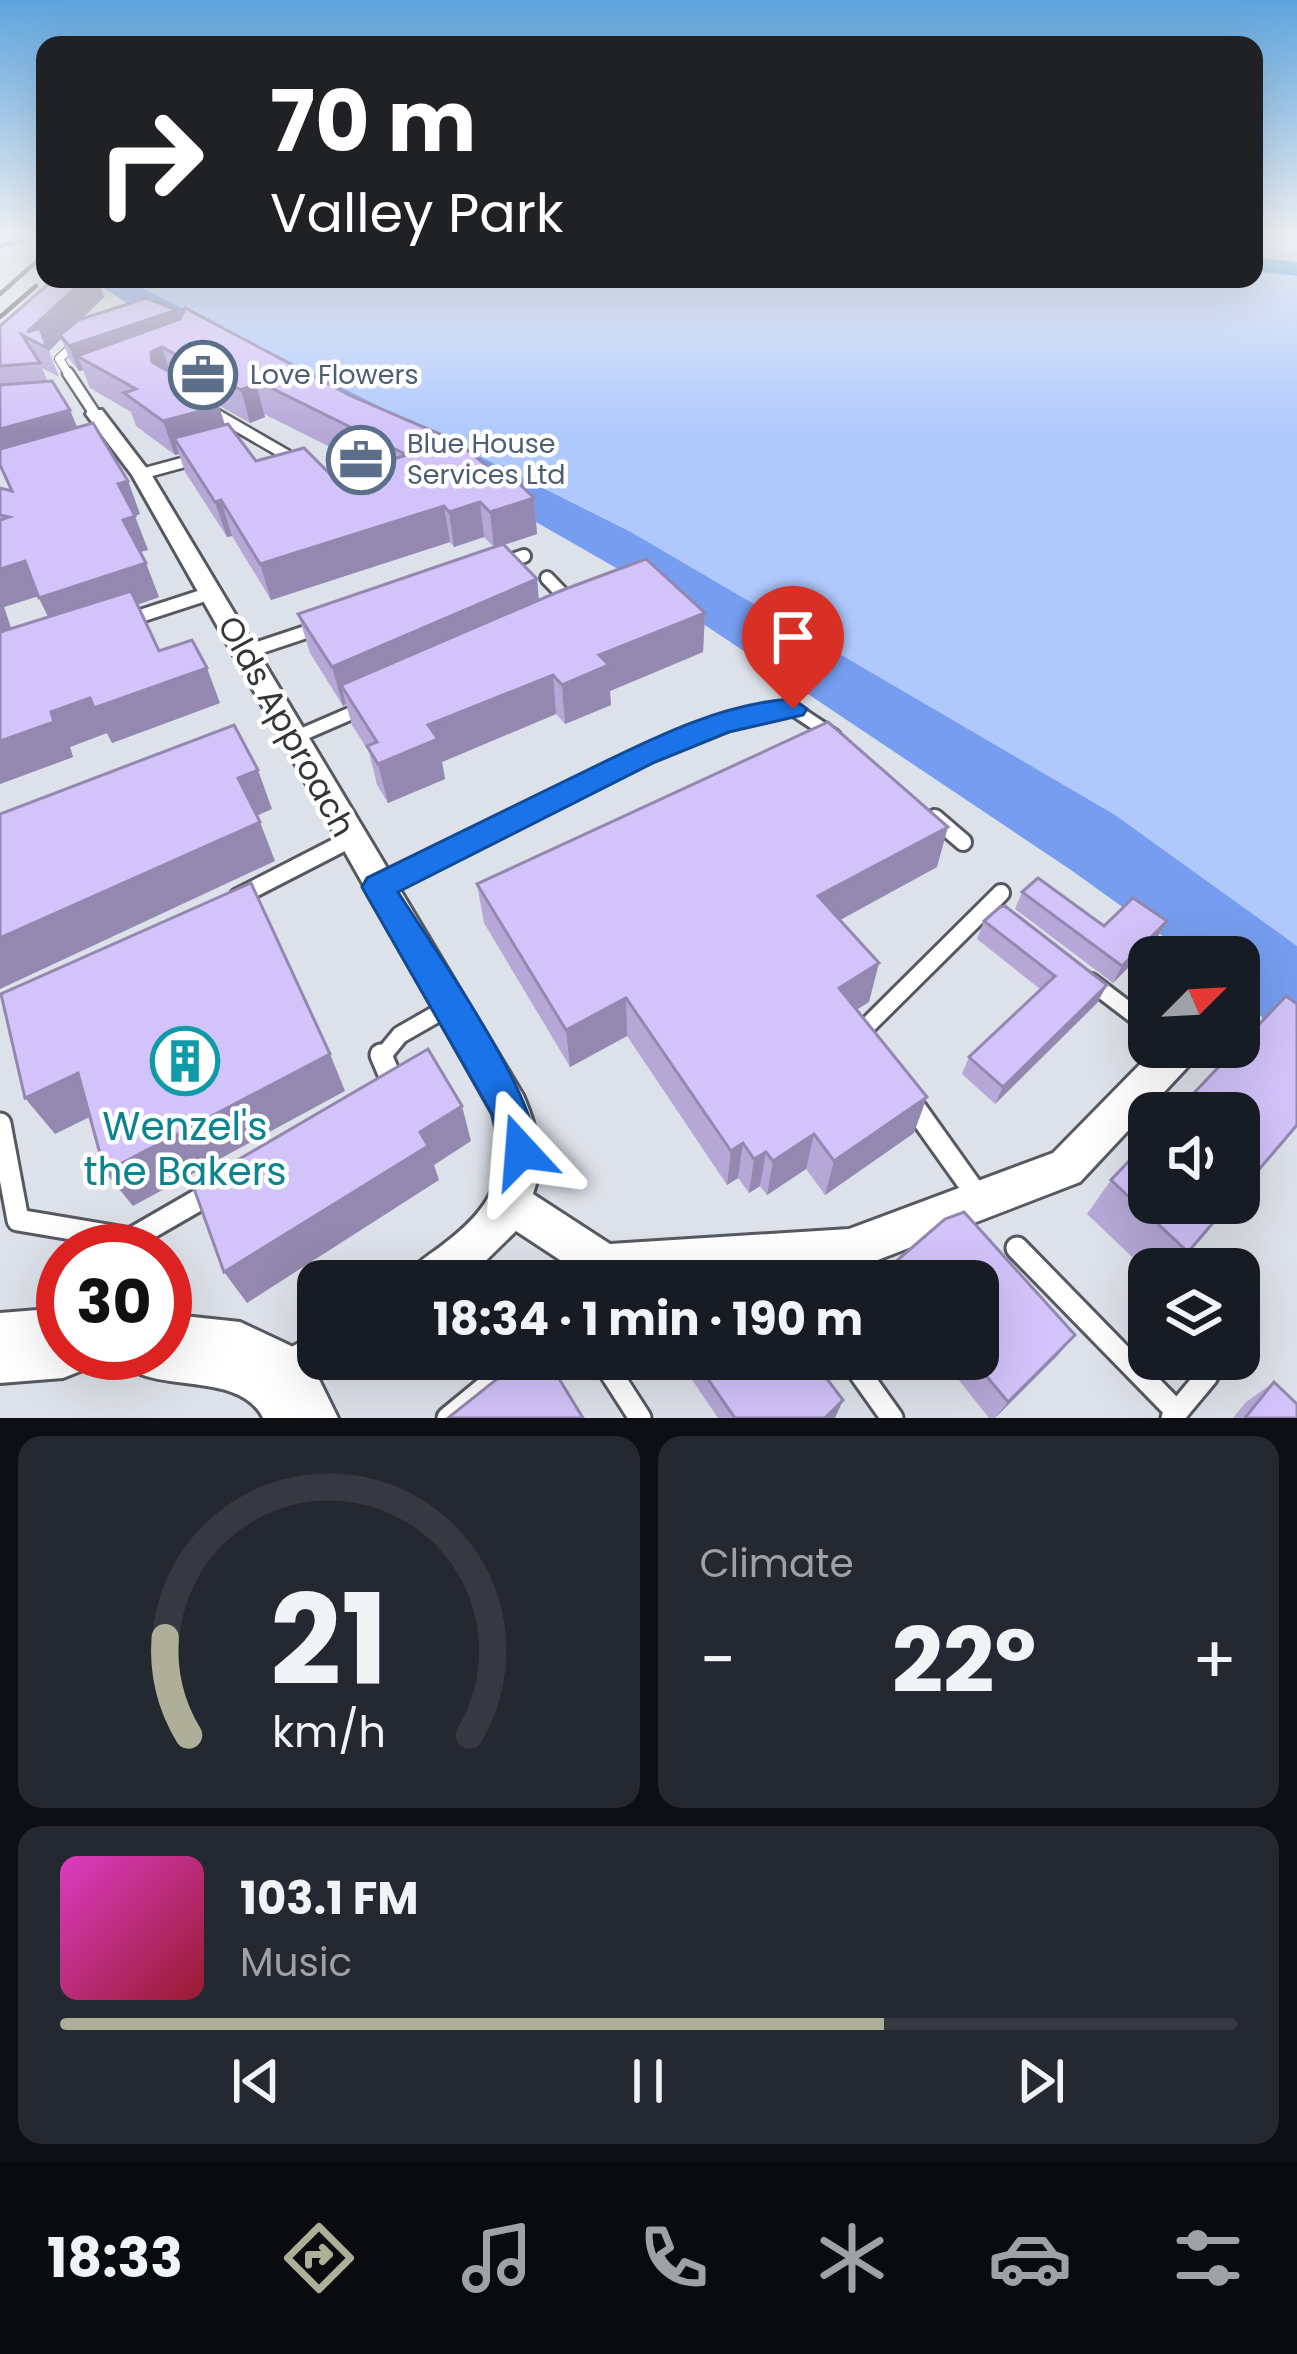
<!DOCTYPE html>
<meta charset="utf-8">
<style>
:root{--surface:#171b24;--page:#242831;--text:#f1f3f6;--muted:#9ea1a6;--line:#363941;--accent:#aeaf99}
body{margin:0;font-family:Poppins,sans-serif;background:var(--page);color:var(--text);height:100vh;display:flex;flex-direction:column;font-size:45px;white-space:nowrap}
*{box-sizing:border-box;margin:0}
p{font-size:39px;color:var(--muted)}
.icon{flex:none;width:66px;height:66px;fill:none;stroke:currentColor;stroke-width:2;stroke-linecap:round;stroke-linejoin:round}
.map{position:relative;height:1418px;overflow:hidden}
.side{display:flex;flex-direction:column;gap:18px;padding:18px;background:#0d0f14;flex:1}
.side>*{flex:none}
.top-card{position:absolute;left:36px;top:36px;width:1227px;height:252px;border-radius:24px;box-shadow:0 12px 48px #0002;background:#202124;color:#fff;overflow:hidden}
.needle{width:78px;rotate:66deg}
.tools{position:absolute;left:1128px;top:936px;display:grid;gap:24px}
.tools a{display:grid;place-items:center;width:132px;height:132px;border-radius:24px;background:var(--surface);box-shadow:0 12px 48px #0002;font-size:60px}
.speed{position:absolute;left:36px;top:1224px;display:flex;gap:24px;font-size:60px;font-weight:700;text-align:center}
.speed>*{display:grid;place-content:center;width:156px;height:156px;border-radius:50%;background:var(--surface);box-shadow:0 12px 48px #0002;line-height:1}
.speed .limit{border:18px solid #d22;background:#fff;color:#111}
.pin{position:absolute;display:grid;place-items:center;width:102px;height:102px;color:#fff;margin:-123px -51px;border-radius:50% 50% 50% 0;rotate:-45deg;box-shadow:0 0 12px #0007}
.pin .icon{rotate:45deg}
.me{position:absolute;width:132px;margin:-66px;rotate:341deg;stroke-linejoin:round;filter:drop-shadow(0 0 9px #0008)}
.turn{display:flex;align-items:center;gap:42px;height:252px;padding:0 36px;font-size:54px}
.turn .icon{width:156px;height:156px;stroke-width:2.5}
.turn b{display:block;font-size:84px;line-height:102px}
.big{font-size:90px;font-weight:700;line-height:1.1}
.side .widget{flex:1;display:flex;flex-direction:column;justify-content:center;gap:18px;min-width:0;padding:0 42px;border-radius:24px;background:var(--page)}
.side .dial{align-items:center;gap:0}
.dial svg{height:312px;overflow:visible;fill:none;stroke:var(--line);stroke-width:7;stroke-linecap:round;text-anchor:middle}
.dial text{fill:var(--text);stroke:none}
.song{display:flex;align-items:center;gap:36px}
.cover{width:144px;height:144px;border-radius:18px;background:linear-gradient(135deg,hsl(310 70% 55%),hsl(350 70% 35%))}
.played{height:12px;border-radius:6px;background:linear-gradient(90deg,var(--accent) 70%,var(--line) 70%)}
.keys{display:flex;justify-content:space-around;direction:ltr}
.heat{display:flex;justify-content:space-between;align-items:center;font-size:66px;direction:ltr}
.side .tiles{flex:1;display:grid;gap:18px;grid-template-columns:1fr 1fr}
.widget:last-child{grid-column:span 2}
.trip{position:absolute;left:297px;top:1260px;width:702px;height:120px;border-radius:24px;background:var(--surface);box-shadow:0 12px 48px #0002;font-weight:700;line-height:120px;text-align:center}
.menu{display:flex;height:192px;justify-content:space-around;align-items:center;background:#090b0e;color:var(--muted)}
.menu .icon{width:84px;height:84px}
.menu .on{color:var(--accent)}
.menu b{font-size:54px;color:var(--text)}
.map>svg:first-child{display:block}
.green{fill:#afc9fd}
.forest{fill:#769df0}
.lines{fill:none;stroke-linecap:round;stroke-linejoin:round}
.stream{stroke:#2e8bcc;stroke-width:4.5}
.river{fill:#2e8bcc;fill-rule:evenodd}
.service-far4-casing{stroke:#565a60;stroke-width:10}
.service-far3-casing{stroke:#565a60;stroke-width:15}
.service-far2-casing{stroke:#565a60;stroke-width:18}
.service-far1-casing{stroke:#565a60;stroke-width:22}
.service-casing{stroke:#565a60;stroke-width:27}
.minor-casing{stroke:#565a60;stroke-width:6}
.primary-casing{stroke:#565a60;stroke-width:6}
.service-far4{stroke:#fff;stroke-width:8}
.service-far3{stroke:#fff;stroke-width:10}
.service-far2{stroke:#fff;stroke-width:12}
.service-far1{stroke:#fff;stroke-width:16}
.service{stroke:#fff;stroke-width:21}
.minor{fill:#fff;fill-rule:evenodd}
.primary{fill:#fff;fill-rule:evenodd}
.rail{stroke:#4e5054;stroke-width:4.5}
.wall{fill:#b5a8d7;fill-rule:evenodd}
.shaded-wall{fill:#9388af}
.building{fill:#d2c3fa;stroke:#9388af;stroke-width:3}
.route{fill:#1a73e8;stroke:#114b97;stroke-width:3}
.labels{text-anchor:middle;stroke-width:9;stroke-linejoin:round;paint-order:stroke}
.far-service-label{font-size:27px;fill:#4e5e75;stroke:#fff;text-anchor:start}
.street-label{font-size:33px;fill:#343539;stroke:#fff}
.near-culture-label{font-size:39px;fill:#0d838f;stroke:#fff}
</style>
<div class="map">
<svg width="1297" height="1418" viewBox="0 0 1297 1418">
<rect width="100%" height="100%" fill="#dde1e9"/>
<path class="green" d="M1254,247L1297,250V946L629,531L124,279H1254Z"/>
<path class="forest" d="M57,279H124L629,531L1115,815L1297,946V1048L1239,997V957H1192L1071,870L639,581L440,467L154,321L98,284Z"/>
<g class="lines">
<path class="stream" d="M0,246L37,237"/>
<path class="river" d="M1254,257L1297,262V276L1254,271Z"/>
<g class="service-far4-casing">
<path id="service-far4" d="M70,376L59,359L77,342"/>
</g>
<g class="service-far3-casing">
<g id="service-far3">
<path d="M68,373L95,414"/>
<path d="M207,409L297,461"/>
<path d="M141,474L200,458"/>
</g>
</g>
<g class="service-far2-casing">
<g id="service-far2">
<path d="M501,564L524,556"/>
<path d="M547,578L570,602"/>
<path d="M125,621L211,593"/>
<path d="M246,652L321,627"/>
<path d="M294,738L361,709"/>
<path d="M607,774L719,725L793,709L834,736"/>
</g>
</g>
<g class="service-far1-casing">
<g id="service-far1">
<path d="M935,818L963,842"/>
<path d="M382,885L613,771"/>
<path d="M238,897L351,839"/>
<path d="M1091,982L1149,1026"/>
<path d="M860,1033L1001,893"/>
<path d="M381,1058L400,1035L449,1007"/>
</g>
</g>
<g class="service-casing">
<g id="service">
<path d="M381,1055L395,1088"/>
<path d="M912,1104L979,1198"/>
<path d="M0,1124L18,1220L131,1239L209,1194"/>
<path d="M1017,1248L1177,1412L1172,1418"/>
<path d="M602,1359L640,1418"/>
<path d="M850,1359L892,1418"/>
<path d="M1177,1412L1207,1376"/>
<path d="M448,1418L520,1359"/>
</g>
</g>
<g class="minor-casing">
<g id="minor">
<path d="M88,410H102L151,474L523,1095C537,1127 545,1160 533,1194L610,1244L849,1229L1053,1153L1157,1047H1200L1195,1059L1080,1182L849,1271L689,1281H592L516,1231L465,1281H407C414,1263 425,1258 440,1247C491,1209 510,1178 493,1114L132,475L86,414Z"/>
<path d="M318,1332V1359H338L334,1370L281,1401L265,1394L258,1378L265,1362Z"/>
</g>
</g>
<g class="primary-casing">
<g id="primary">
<path d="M63,1308V1353H94L88,1368L63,1378L0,1383V1313Z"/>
<path d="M165,1314L240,1322L306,1353L338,1418H263C243,1377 179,1389 140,1374L132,1353H165Z"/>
</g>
</g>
<use href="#service-far4" class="service-far4"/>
<use href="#service-far3" class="service-far3"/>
<use href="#service-far2" class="service-far2"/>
<use href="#service-far1" class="service-far1"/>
<use href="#service" class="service"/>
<use href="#minor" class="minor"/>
<use href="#primary" class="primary"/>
<g class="rail">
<path d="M0,294L45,254"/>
<path d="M0,317L36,286"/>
</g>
</g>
<g class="wall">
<path d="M104,297L83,318L177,310L180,319L492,470L534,498L537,534L504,545L537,579L539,600L705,613L703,652L610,691L611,705L565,724L556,714L442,762L445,779L388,803L377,785L369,752L352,725L346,704L343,706L310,653L298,614L494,547L484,537L454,547L450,542L271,600L232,536L227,537L185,472L179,454L175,455L136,426L131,412L90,388L83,370L79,371L70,360L61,339L49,351L59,377L42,368L48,382L77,427L128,481L140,514L134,516L148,550L140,552L159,597L137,605L159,651L220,703L112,743L107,733L70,747L73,757L0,784V488L12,491L0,465V326ZM218,405L250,423L265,417L264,414L368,466L332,476L256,461L225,425ZM38,596L48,617L11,628L4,607Z"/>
<path d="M937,867L839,920L869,1002L856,1010L914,1133L825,1195L806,1169L767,1195L760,1186L749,1193L738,1178L727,1185L627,1036L570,1067L484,923L477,884Z"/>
<path d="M1022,892L1104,926L1167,921L1157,938L1113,983L1015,909Z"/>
<path d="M984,921L1107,985L1097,1003L995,1104L962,1074L969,1057L1040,989L977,939Z"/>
<path d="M1111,1180L1188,1252L1172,1269H1149V1273L1087,1214Z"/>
<path d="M964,1212L1075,1335L1056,1357L995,1418H989L942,1359H978V1281H886L894,1263L945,1219Z"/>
<path d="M678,1359H812L843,1400L835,1418H718Z"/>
<path d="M1274,1382L1297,1418H1233L1246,1402Z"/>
</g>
<g class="shaded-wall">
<path d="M85,279H98L104,297L49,351L47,348L27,332Z"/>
<path d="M177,310L184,334L77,356L83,370L79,371L69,346Z"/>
<path d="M162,347L172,378L152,362L151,352Z"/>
<path d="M256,384L265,417L250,423L241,390Z"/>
<path d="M217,399L227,432L174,438L179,454L175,455L163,421Z"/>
<path d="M70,410L83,441L0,465V429Z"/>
<path d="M128,481L140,514L131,517L118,484Z"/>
<path d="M534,498L537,534L494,548L490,512Z"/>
<path d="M221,500L232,536L227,537L215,502Z"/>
<path d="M480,502L484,537L454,547L449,512Z"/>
<path d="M444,506L450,542L271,600L260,564Z"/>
<path d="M135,516L148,550L136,553L123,520Z"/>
<path d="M25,561L42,595L4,607L17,646L0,652V569Z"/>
<path d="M146,563L159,597L56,633L39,598Z"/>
<path d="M537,579L540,617L341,685L346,704L343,706L332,667Z"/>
<path d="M705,613L703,652L610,691L611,705L565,724L562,685L599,655Z"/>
<path d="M207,668L220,703L112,743L107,733L70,747L73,757L0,784V741L51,712L90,698Z"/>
<path d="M553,675L556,714L442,762L445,779L388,803L378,764L428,725Z"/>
<path d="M258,770L272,809L254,817L238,778Z"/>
<path d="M260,822L275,861L0,989V938Z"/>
<path d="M948,827L937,867L811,936L818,896Z"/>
<path d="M1167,921L1157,938L1113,983L1122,966Z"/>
<path d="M879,963L869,1002L830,1026L839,988Z"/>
<path d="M1107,985L1097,1003L995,1104L1003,1087Z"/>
<path d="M626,998L627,1036L570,1067L566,1030Z"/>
<path d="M330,1054L345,1091L133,1206L105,1172Z"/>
<path d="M78,1073L106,1109L55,1134L25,1098Z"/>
<path d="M927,1097L914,1133L825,1195L834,1161Z"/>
<path d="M462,1106L471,1141L434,1165L439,1180L247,1303L224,1272L420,1132Z"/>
<path d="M814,1134L806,1169L767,1195L773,1161Z"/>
<path d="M743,1143L738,1178L727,1185L731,1151Z"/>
<path d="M766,1152L760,1186L749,1193L754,1159Z"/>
<path d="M1075,1335L1056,1357L995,1418L1008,1402Z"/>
<path d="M843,1400L835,1418H825Z"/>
</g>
<g class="building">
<path d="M54,279H85L27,332L40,328L47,348L22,335L40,363L0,366V326Z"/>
<path d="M146,298L177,310L69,346L60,335L78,320Z"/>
<path d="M185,308L351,396L456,441L492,470L502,467L534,498L490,512L480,502L449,512L444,506L260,564L221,500L215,502L174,438L228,424L256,461L304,448L332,476L407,455L253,379L256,384L241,390L162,347L151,352L152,362L217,399L211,400L216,407L163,421L124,393L136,389L77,356L180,319Z"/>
<path d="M52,381L70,410L0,429V385Z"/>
<path d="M93,423L128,481L118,484L135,516L123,520L146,563L39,598L25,561L0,569V520L9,517L0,515V488L12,491L0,465V449Z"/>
<path d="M503,544L537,579L332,667L298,614Z"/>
<path d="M646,559L705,613L599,655L609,665L562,685L553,675L428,725L438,739L378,764L367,746L377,742L341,685L560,591Z"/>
<path d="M131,591L159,651L192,640L207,668L94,708L90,698L51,712L54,722L0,741V632Z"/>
<path d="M828,722L948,827L818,896L879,963L839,988L927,1097L834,1161L814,1134L773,1161L766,1152L754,1159L743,1143L731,1151L626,998L566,1030L477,884Z"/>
<path d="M234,725L258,770L238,778L260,822L0,938V814Z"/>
<path d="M1038,878L1104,926L1133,898L1167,921L1122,966L1022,892Z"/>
<path d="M251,883L330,1054L105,1172L78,1073L25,1098L1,994Z"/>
<path d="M1005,906L1107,985L1003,1087L969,1057L1055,976L984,921L1000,907Z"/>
<path d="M1286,996L1297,1004V1125L1239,1193V1113H1175Z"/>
<path d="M428,1049L462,1106L420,1132L428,1146L224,1272L193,1186Z"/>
<path d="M1149,1140V1203H1230L1188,1252L1111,1180Z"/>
<path d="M964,1212L1075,1335L1008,1402L972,1359H978V1281H908L894,1263L945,1219Z"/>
<path d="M741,1267L752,1281H724Z"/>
<path d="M522,1359H547L583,1418H448Z"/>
<path d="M694,1359H812L843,1400L825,1418H735Z"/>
<path d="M1274,1382L1297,1404V1418H1245Z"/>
</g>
<linearGradient id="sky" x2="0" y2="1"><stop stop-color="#5da4dd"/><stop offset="0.54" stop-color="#f0f2f5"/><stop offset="1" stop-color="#f0f2f5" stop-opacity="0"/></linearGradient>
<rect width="1297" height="435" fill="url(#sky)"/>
<path class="route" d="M793,699L807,709L803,715L729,732L655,762L398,892C428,940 555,1118 535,1165L521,1171L507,1165L492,1114L367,896L362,887L367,878C433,845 500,813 567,780C636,747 715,703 793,699Z"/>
<defs>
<g id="office-ring" transform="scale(3.45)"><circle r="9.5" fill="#fff" stroke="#5c6f8a" stroke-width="1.5"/><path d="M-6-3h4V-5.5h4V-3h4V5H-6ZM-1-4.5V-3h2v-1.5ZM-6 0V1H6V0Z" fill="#5c6f8a"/></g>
<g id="building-ring" transform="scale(3.45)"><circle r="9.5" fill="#fff" stroke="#0f9aa8" stroke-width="1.5"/><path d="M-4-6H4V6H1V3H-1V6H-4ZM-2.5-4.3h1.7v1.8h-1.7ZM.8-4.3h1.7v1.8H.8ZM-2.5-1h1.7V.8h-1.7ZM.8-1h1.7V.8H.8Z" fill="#0f9aa8"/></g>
</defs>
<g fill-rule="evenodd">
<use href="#office-ring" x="203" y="375"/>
<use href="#office-ring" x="361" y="460"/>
<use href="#building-ring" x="185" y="1061"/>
</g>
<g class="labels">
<g class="far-service-label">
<text x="250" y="384">Love Flowers</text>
<text x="407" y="453">Blue House<tspan x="407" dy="31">Services Ltd</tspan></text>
</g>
<g class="street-label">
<text transform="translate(287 726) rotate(61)" y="12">Olds Approach</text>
</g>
<g class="near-culture-label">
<text x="185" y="1140">Wenzel's<tspan x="185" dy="45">the Bakers</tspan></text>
</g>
</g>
</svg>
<div class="tools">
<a><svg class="needle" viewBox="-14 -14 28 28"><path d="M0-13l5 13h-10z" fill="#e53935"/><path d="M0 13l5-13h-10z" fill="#9ea1a6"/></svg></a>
<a><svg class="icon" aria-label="sound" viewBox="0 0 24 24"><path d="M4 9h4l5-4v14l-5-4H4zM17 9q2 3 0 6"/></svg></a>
<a><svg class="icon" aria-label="layers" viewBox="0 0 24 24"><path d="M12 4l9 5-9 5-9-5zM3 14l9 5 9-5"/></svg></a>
</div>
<div class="speed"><div class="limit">30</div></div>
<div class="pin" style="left:793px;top:709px;background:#d93025"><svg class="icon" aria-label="arrive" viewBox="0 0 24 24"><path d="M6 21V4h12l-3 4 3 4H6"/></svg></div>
<svg class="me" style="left:521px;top:1151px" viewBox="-20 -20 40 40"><path d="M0-17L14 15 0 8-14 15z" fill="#1a73e8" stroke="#fff" stroke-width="4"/></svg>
<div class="trip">18:34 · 1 min · 190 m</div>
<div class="top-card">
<div class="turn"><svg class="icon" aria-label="right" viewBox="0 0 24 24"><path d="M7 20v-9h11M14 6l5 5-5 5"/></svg><div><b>70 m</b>Valley Park</div></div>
</div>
</div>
<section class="side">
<div class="tiles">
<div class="widget dial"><svg viewBox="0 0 100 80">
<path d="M14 69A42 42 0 1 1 86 69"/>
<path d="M14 69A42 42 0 0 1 8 44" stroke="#aeaf99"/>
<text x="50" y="56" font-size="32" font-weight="700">21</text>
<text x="50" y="72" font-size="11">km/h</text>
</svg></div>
<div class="widget"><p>Climate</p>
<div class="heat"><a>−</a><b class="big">22°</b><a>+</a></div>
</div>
<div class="widget">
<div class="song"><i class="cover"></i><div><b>103.1 FM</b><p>Music</p></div></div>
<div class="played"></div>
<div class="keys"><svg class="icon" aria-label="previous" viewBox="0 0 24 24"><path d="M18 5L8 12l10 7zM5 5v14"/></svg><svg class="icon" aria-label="pause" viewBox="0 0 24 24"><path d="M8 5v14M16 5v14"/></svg><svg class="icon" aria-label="next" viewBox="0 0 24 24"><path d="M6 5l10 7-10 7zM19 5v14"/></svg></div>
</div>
</div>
</section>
<nav class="menu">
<b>18:33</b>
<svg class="icon on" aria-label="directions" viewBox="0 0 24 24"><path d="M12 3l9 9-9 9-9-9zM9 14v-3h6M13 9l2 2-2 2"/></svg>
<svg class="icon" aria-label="music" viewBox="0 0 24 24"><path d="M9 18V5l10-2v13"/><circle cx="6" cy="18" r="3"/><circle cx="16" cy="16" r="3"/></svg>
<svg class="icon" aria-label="phone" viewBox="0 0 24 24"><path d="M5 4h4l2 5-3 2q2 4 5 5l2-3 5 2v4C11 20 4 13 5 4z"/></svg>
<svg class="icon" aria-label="climate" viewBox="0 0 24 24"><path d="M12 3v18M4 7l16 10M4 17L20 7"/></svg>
<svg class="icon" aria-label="car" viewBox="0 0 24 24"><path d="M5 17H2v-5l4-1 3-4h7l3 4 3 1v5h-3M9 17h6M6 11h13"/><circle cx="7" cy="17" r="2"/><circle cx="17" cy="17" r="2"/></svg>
<svg class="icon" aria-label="filters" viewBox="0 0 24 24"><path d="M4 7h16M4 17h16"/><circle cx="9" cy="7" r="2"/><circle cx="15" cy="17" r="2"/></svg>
</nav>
